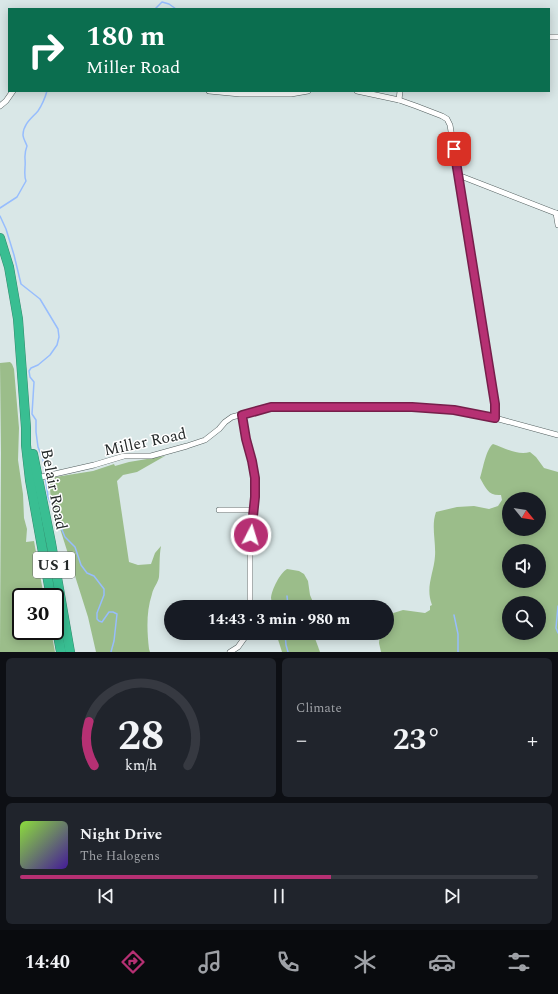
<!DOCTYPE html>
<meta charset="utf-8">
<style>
:root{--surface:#171b24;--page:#20242c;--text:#f1f3f6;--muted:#9ea1a6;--line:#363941;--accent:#b63073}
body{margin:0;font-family:Spectral,serif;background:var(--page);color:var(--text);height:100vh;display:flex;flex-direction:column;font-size:15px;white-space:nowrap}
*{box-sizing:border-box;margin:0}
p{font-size:13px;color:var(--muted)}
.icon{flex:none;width:22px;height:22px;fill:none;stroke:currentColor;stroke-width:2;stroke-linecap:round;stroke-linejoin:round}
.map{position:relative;height:652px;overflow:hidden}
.drawer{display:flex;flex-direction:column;gap:6px;padding:6px;background:#0d0f14;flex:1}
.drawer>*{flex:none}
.hud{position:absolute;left:8px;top:8px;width:542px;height:84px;border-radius:0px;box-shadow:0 2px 10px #0003;background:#0b6e4f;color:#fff;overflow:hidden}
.needle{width:26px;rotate:120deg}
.controls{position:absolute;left:502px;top:492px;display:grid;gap:8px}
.controls a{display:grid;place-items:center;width:44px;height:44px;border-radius:50%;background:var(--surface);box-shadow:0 2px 10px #0003;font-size:20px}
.speed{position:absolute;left:12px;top:588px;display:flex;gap:8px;font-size:20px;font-weight:700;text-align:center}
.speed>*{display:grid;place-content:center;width:52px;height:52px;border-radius:50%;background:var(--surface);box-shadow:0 2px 10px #0003;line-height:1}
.speed .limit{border:2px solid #111;border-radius:6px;background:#fff;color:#111}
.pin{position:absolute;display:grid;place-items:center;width:34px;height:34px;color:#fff;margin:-17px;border-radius:8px;box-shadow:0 2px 6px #0006}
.me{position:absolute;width:44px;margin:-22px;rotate:5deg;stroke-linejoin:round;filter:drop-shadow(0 0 3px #0008)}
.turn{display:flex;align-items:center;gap:14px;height:84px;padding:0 12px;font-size:18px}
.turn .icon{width:52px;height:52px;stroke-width:2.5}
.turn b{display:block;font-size:28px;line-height:34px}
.big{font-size:30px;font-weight:700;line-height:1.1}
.drawer .tile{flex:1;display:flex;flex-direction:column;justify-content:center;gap:6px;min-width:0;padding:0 14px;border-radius:6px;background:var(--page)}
.drawer .dial{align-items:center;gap:0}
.dial svg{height:104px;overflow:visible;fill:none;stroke:var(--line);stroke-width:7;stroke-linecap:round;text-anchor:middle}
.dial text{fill:var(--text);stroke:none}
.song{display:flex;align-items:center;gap:12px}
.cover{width:48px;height:48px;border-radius:6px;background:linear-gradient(135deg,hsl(90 70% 55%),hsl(260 70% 35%))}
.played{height:4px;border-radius:2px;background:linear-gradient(90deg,var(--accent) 60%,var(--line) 60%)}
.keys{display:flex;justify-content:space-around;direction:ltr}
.heat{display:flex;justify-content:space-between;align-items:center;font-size:22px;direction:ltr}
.drawer .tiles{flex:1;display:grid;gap:6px;grid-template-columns:1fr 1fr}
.tile:last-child{grid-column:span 2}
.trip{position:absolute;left:164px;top:600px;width:230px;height:40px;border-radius:20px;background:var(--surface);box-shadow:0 2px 10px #0003;font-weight:700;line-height:40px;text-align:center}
.tab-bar{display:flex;height:64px;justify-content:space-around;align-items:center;background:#090b0e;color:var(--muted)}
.tab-bar .icon{width:28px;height:28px}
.tab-bar .on{color:var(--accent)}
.tab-bar b{font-size:18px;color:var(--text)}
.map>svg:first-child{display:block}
.green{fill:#9bbd8a;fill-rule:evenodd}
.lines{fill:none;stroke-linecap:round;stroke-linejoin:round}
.stream{stroke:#97bdfd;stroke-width:1.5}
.street-casing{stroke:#525e5e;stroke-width:6}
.highway-casing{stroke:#328a6d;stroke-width:10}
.street{stroke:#fff;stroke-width:5}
.highway{stroke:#39be92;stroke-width:9}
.route-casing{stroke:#761f4b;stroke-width:10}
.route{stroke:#b63073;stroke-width:7}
.labels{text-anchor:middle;stroke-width:3;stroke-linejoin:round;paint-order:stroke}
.shield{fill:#fff;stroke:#666969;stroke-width:1}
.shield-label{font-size:15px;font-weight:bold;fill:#242929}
.street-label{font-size:16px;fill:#242929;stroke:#fff}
</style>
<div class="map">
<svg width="558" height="652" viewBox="0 0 558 652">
<rect width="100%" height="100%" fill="#d9e7e7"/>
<g class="green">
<path d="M10,362L12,364L14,369L19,428L18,460L23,494L24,518L27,529L26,542L34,541L44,597H21V631H51L55,652H0L1,453L0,363Z"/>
<path d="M493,444C505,448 518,456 530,452L536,457L544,468L558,472V652H381L379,643L380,633H387V615L403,610L425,613L430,610V606L432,605C425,587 434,573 435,556C436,541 431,526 436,512L457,507L474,506L489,509L498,506L502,500L501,495C488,496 486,488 480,478C483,469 486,449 493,444ZM509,499H539V529H509ZM509,551H539V581H509ZM509,603H539V633H509Z"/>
<path d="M165,456L137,472L123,475L117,481L129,562L138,565L151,564L155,553L161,546C159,557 160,566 159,577C158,583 153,588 152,594C146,612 147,631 149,649L150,652H96L88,617L51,500L49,478L93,471L114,464L115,466L129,462Z"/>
<path d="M287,569L299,571L304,574L308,581L310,595L315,607H274C273,604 271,601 271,598C272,589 280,573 287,569Z"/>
<path d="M276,633H313L320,652H282Z"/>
</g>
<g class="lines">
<g class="stream">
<path d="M155,9L162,2L169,4L176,9"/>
<path d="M0,208L17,197L26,181C24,176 25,172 25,167C26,158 23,156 27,146C26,143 23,138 23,135C23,124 32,118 38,111C42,105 45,98 47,91"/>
<path d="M0,216L6,229L14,255L21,284L40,299L58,329L59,337L57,345L50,355L38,365L31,368L29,371L30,377L34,382L32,414L36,420V432L38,447L43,459L48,497L65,537L75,547L81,565L87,573L94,576L104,589V595L97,613V619L99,621L102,622L109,612H113L117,614L114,641L111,652"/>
<path d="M287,596L288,607"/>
<path d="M558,606L556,628L558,633"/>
<path d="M454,615L458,634V652"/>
<path d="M285,633L286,645L288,652"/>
</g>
<g class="street-casing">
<g id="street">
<path d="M549,37H558"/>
<path d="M209,91L240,94H291L308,91"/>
<path d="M357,91L399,100L416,106L442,116L447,119L450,125L495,404V418"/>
<path d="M399,100L400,91"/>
<path d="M0,106L6,101L13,91"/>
<path d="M458,175L558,214"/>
<path d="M556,213L558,225"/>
<path d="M242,415L246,439L252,461L255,478V497L250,548V607"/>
<path d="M37,478L94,465L124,456H151L187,446L205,440L219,429L225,422L232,417L271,407H412L454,410L495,418L558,435"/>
<path d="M219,510H254"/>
<path d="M230,652L238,647L248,633"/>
</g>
</g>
<g class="highway-casing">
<g id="highway">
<path d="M0,238L9,267L18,319L26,428V445L30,480L51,597"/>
<path d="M33,454L51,543L70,652"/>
<path d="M55,618L61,652"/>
</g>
</g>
<use href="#street" class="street"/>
<use href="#highway" class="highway"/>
</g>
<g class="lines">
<g class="route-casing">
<path id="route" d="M251,535L255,497V478L252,461L246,439L242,415L271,407H412L454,410L495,418V404L454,149"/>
</g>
<use href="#route" class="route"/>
</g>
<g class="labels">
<rect class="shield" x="33" y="552" width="42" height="26" rx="3"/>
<g class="shield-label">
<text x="54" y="570">US 1</text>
</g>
<g class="street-label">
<text transform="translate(145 441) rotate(-12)" y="6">Miller Road</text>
<text transform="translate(55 489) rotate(79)" y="6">Belair Road</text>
</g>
</g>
</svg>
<div class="controls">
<a><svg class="needle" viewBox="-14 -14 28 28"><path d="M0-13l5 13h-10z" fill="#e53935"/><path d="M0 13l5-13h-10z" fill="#9ea1a6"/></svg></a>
<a><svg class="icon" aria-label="sound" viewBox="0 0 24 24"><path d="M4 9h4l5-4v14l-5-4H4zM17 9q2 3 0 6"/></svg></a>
<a><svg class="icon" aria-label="search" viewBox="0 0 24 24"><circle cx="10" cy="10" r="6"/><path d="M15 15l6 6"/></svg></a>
</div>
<div class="speed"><div class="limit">30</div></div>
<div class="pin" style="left:454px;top:149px;background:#d93025"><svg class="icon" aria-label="arrive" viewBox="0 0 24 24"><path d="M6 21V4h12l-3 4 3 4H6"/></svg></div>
<svg class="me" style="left:251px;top:535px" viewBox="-20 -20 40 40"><circle r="17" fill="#b63073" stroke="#fff" stroke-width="3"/><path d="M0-11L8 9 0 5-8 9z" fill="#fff"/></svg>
<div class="trip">14:43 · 3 min · 980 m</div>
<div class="hud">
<div class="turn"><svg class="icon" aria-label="right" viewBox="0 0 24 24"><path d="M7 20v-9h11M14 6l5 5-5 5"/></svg><div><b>180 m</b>Miller Road</div></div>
</div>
</div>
<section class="drawer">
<div class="tiles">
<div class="tile dial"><svg viewBox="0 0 100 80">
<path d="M14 69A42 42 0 1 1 86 69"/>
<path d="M14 69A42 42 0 0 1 10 35" stroke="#b63073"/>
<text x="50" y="56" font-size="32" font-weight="700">28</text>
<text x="50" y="72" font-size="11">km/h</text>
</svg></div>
<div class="tile"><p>Climate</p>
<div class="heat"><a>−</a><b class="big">23°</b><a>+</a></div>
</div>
<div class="tile">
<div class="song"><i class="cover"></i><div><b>Night Drive</b><p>The Halogens</p></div></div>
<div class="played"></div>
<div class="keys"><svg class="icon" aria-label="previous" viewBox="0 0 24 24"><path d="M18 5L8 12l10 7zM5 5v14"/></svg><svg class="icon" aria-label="pause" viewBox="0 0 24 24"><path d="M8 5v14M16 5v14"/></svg><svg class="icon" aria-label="next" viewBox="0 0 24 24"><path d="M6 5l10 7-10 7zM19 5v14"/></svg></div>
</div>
</div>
</section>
<nav class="tab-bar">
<b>14:40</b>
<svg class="icon on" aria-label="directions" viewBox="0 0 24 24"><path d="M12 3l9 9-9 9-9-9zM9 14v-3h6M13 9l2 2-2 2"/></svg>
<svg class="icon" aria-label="music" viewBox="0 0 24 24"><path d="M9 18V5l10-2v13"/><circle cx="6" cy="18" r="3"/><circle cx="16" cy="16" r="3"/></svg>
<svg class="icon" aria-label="phone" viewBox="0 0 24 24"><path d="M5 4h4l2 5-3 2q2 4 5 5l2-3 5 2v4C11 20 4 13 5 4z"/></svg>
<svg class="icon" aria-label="climate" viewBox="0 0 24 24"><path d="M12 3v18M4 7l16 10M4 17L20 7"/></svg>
<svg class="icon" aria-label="car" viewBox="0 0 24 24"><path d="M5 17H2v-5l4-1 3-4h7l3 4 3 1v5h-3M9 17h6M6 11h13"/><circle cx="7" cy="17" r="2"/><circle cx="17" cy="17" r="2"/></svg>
<svg class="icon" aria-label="filters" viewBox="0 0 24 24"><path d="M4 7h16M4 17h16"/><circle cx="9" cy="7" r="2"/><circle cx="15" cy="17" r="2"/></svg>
</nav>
